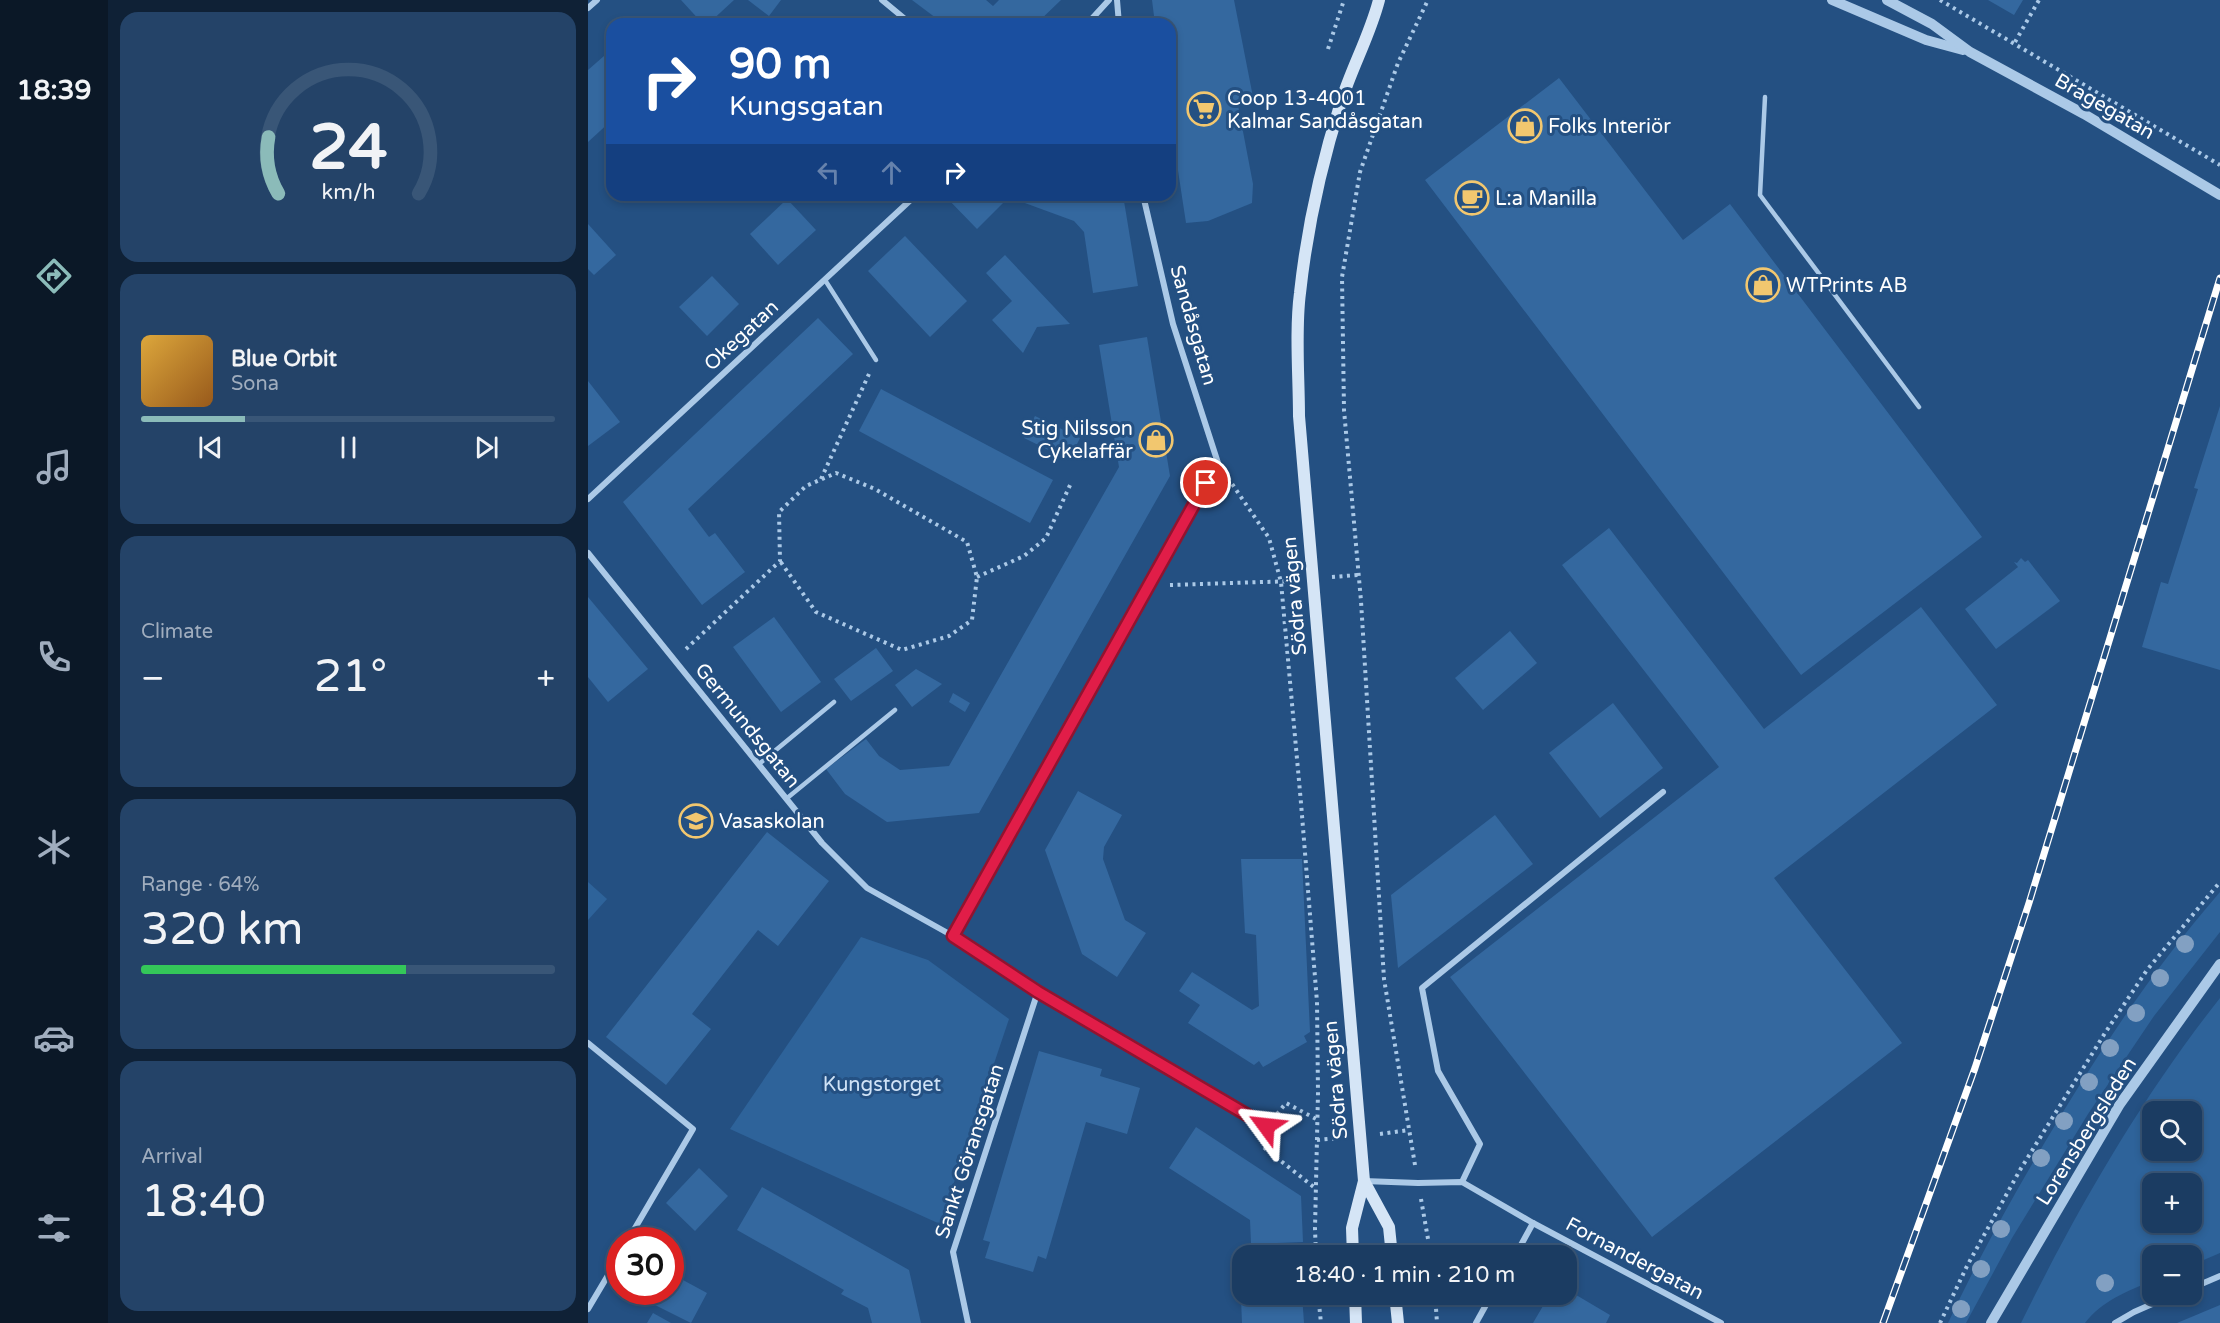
<!DOCTYPE html>
<meta charset="utf-8">
<style>
:root{--surface:#1b3c62;--page:#244368;--text:#f1f3f6;--muted:#a0adbe;--line:#395677;--accent:#8bbbb9}
body{margin:0;font-family:"Varela Round",sans-serif;background:var(--page);color:var(--text);height:100vh;display:flex;flex-direction:column;font-size:22px;white-space:nowrap}
*{box-sizing:border-box;margin:0}
p{font-size:20px;color:var(--muted)}
.icon{flex:none;width:33px;height:33px;fill:none;stroke:currentColor;stroke-width:2;stroke-linecap:round;stroke-linejoin:round}
.map{position:relative;flex:1;overflow:hidden}
.panel{display:flex;flex-direction:column;gap:12px;padding:12px;background:#0f2136;width:480px}
.panel>*{flex:none}
.top-card{position:absolute;left:18px;top:18px;width:570px;height:183px;border-radius:18px;box-shadow:0 3px 9px #0003,0 0 0 2px var(--line);background:#1a4fa0;color:#fff;overflow:hidden}
.fabs{position:absolute;left:1554px;top:1101px;display:grid;gap:12px}
.fabs a{display:grid;place-items:center;width:60px;height:60px;border-radius:12px;background:var(--surface);box-shadow:0 3px 9px #0003,0 0 0 2px var(--line);font-size:30px}
.speed{position:absolute;left:18px;top:1227px;display:flex;gap:12px;font-size:30px;font-weight:700;text-align:center}
.speed>*{display:grid;place-content:center;width:78px;height:78px;border-radius:50%;background:var(--surface);box-shadow:0 3px 9px #0003,0 0 0 2px var(--line);line-height:1}
.speed .limit{border:9px solid #d22;background:#fff;color:#111}
.pin{position:absolute;display:grid;place-items:center;width:51px;height:51px;color:#fff;margin:-26px;border:3px solid #fff;border-radius:50%;box-shadow:0 2px 6px #0007}
.me{position:absolute;width:66px;margin:-33px;rotate:300deg;stroke-linejoin:round;filter:drop-shadow(0 0 4px #0008)}
.turn{display:flex;align-items:center;gap:21px;height:126px;padding:0 24px;font-size:27px}
.turn .icon{width:78px;height:78px;stroke-width:2.5}
.turn b{display:block;font-size:42px;line-height:51px}
.lanes{display:flex;align-items:center;height:57px;padding:0 24px;background:#0003;justify-content:center;gap:30px;direction:ltr}
.lanes .off{opacity:.35}
.big{font-size:45px;font-weight:600;line-height:1.1}
.panel .tile{flex:1;display:flex;flex-direction:column;justify-content:center;gap:9px;min-width:0;padding:0 21px;border-radius:18px;background:var(--page)}
.panel .dial{align-items:center;gap:0}
.dial svg{height:156px;overflow:visible;fill:none;stroke:var(--line);stroke-width:7;stroke-linecap:round;text-anchor:middle}
.dial text{fill:var(--text);stroke:none}
.song{display:flex;align-items:center;gap:18px}
.cover{width:72px;height:72px;border-radius:9px;background:linear-gradient(135deg,hsl(40 70% 55%),hsl(30 70% 35%))}
.played{height:6px;border-radius:3px;background:linear-gradient(90deg,var(--accent) 25%,var(--line) 25%)}
.keys{display:flex;justify-content:space-around;direction:ltr}
.heat{display:flex;justify-content:space-between;align-items:center;font-size:33px;direction:ltr}
.charge{height:9px;border-radius:4px;background:linear-gradient(90deg,#34c759 64%,var(--line) 0)}
.trip{position:absolute;left:644px;top:1245px;width:345px;height:60px;border-radius:18px;background:var(--surface);box-shadow:0 3px 9px #0003,0 0 0 2px var(--line);font-weight:600;line-height:60px;text-align:center}
main{display:flex;flex:1;min-height:0}
.menu{display:flex;flex-direction:column;width:108px;justify-content:space-around;align-items:center;background:#0b1827;color:var(--muted)}
.menu .icon{width:42px;height:42px}
.menu .current{color:var(--accent)}
.menu b{font-size:27px;color:var(--text)}
.map>svg:first-child{display:block}
.green{fill:#2e639a;fill-rule:evenodd}
.building{fill:#34689f}
.lines{fill:none;stroke-linecap:round;stroke-linejoin:round}
.path{stroke:#abc9e7;stroke-width:4;stroke-dasharray:3 4.5;stroke-linecap:butt}
.service{stroke:#abc9e7;stroke-width:4.5}
.minor{stroke:#abc9e7;stroke-width:6}
.tertiary{stroke:#abc9e7;stroke-width:10}
.secondary{stroke:#d5e5f6;stroke-width:12}
.rail-casing{stroke:#fff;stroke-width:7}
.rail{stroke:#245082;stroke-width:4.5;stroke-dasharray:14;stroke-linecap:butt}
.tree{fill:#82a0c2}
.route-casing{stroke:#92132f;stroke-width:15}
.route{stroke:#e11d48;stroke-width:10}
.labels{text-anchor:middle;stroke-width:6;stroke-linejoin:round;paint-order:stroke}
.poi-label{font-size:20px;fill:#fff;stroke:#245082;text-anchor:start}
.street-label{font-size:20px;fill:#fff;stroke:#245082}
.park-label{font-size:20px;fill:#cfe2f6;stroke:#245082}
</style>
<main>
<nav class="menu">
<b>18:39</b>
<svg class="icon current" aria-label="directions" viewBox="0 0 24 24"><path d="M12 3l9 9-9 9-9-9zM9 14v-3h6M13 9l2 2-2 2"/></svg>
<svg class="icon" aria-label="music" viewBox="0 0 24 24"><path d="M9 18V5l10-2v13"/><circle cx="6" cy="18" r="3"/><circle cx="16" cy="16" r="3"/></svg>
<svg class="icon" aria-label="phone" viewBox="0 0 24 24"><path d="M5 4h4l2 5-3 2q2 4 5 5l2-3 5 2v4C11 20 4 13 5 4z"/></svg>
<svg class="icon" aria-label="climate" viewBox="0 0 24 24"><path d="M12 3v18M4 7l16 10M4 17L20 7"/></svg>
<svg class="icon" aria-label="car" viewBox="0 0 24 24"><path d="M5 17H2v-5l4-1 3-4h7l3 4 3 1v5h-3M9 17h6M6 11h13"/><circle cx="7" cy="17" r="2"/><circle cx="17" cy="17" r="2"/></svg>
<svg class="icon" aria-label="filters" viewBox="0 0 24 24"><path d="M4 7h16M4 17h16"/><circle cx="9" cy="7" r="2"/><circle cx="15" cy="17" r="2"/></svg>
</nav>
<section class="panel">
<div class="tile dial"><svg viewBox="0 0 100 80">
<path d="M14 69A42 42 0 1 1 86 69"/>
<path d="M14 69A42 42 0 0 1 9 40" stroke="#8bbbb9"/>
<text x="50" y="56" font-size="32" font-weight="700">24</text>
<text x="50" y="72" font-size="11">km/h</text>
</svg></div>
<div class="tile">
<div class="song"><i class="cover"></i><div><b>Blue Orbit</b><p>Sona</p></div></div>
<div class="played"></div>
<div class="keys"><svg class="icon" aria-label="previous" viewBox="0 0 24 24"><path d="M18 5L8 12l10 7zM5 5v14"/></svg><svg class="icon" aria-label="pause" viewBox="0 0 24 24"><path d="M8 5v14M16 5v14"/></svg><svg class="icon" aria-label="next" viewBox="0 0 24 24"><path d="M6 5l10 7-10 7zM19 5v14"/></svg></div>
</div>
<div class="tile"><p>Climate</p>
<div class="heat"><a>−</a><b class="big">21°</b><a>+</a></div>
</div>
<div class="tile"><p>Range · 64%</p><b class="big">320 km</b><div class="charge"></div></div>
<div class="tile"><p>Arrival</p><b class="big">18:40</b></div>
</section>
<div class="map">
<svg width="1632" height="1323" viewBox="0 0 1632 1323">
<rect width="100%" height="100%" fill="#245082"/>
<g class="green">
<path d="M0,882L19,899L0,920Z"/>
<path d="M1632,892V932L1566,1016L1500,1114L1424,1238L1378,1323H1360C1389,1261 1422,1201 1457,1142C1509,1054 1565,969 1632,892Z"/>
<path d="M273,937L340,960L421,1019L352,1224L142,1129Z"/>
<path d="M1632,998V1253L1604,1265V1256H1564V1281C1539,1291 1514,1301 1497,1323H1433C1489,1209 1553,1098 1632,998ZM1564,1112H1604V1150H1564ZM1564,1184H1604V1222H1564Z"/>
</g>
<g class="building">
<path d="M93,0H146L120,24H115Z"/>
<path d="M160,0H193L181,16Z"/>
<path d="M324,0H398L405,6L411,0H473L448,24H356Z"/>
<path d="M564,0H646L665,97L649,100L665,184L664,203L620,221L598,223L582,118V24H567Z"/>
<path d="M1400,0H1435L1426,15Z"/>
<path d="M24,49V120L0,142V70Z"/>
<path d="M971,78L1095,240L1142,204L1394,537L1213,675L837,180Z"/>
<path d="M356,195H535L550,286L505,293L496,232L486,221L426,199L416,202L389,229Z"/>
<path d="M199,199L228,230L190,265L162,234Z"/>
<path d="M0,224L28,255L6,275L0,269Z"/>
<path d="M317,236L379,301L342,337L280,271Z"/>
<path d="M417,255L482,324L449,327L435,353L404,320L424,301L398,273Z"/>
<path d="M124,276L151,304L119,336L91,307Z"/>
<path d="M230,318L265,354L100,509L121,537L127,533L157,572L114,605L35,502Z"/>
<path d="M559,337L582,476L391,813L299,822L257,794L238,769L278,739L291,756L312,770L361,766L531,467L511,345Z"/>
<path d="M0,381L32,422L0,446Z"/>
<path d="M293,389L465,480L442,523L271,431Z"/>
<path d="M1632,406V670L1554,647L1573,582L1580,584L1610,489L1606,488Z"/>
<path d="M447,416L492,438L481,460L436,438Z"/>
<path d="M1021,528L1176,729L1333,607L1409,705L1186,878L1314,1043L1064,1237L862,977L1131,767L974,565Z"/>
<path d="M1433,558L1437,562L1440,560L1472,601L1408,649L1377,609L1430,567L1426,562L1429,563Z"/>
<path d="M0,597L60,669L20,702L0,677Z"/>
<path d="M186,617L233,682L193,712L145,647Z"/>
<path d="M922,631L949,663L895,710L867,678Z"/>
<path d="M288,648L305,671L263,701L246,679Z"/>
<path d="M328,669L354,684L324,707L307,685Z"/>
<path d="M365,693L382,703L377,712L361,702Z"/>
<path d="M1025,703L1075,768L1012,818L961,753Z"/>
<path d="M490,791L534,815L516,847L515,859L537,920L558,933L529,977L494,954L457,850Z"/>
<path d="M907,815L945,864L810,968L803,895Z"/>
<path d="M179,832L241,881L190,946L170,930L104,1014L123,1029L78,1085L18,1037Z"/>
<path d="M653,859H714L722,1032L716,1036L719,1042L675,1067L671,1061L666,1065L600,1023L612,1005L591,991L604,972L664,1010L671,1006L668,935L657,933Z"/>
<path d="M451,1051L514,1069L512,1076L552,1088L539,1134L498,1122L458,1259L450,1256L445,1272L397,1258L402,1242L395,1240Z"/>
<path d="M608,1127L713,1196L715,1242L663,1244L662,1220L581,1168Z"/>
<path d="M111,1168L140,1196L107,1231L78,1203Z"/>
<path d="M174,1187L321,1270L333,1323H284L280,1308L253,1294L256,1290L149,1230Z"/>
<path d="M82,1273L119,1293L103,1323L55,1299L59,1292H82Z"/>
<path d="M978,1289L1022,1315L1018,1323H945L962,1294H978Z"/>
<path d="M714,1295L716,1323H654L653,1298Z"/>
<path d="M1632,1305V1323H1589Z"/>
<path d="M65,1313L83,1323H59Z"/>
</g>
<g class="lines">
<g class="path">
<path d="M1352,0L1632,165"/>
<path d="M1427,42L1451,0"/>
<path d="M740,49L756,0"/>
<path d="M640,478L681,538L693,582L713,803L729,1002L730,1093L727,1229L728,1256"/>
<path d="M233,479L281,374"/>
<path d="M389,577L436,556L458,538L483,483"/>
<path d="M744,577L770,575"/>
<path d="M582,585L707,581"/>
<path d="M98,649L192,561L191,512L218,486L248,473L287,489L379,542L389,577L384,620L361,636L314,650L228,612L192,561"/>
<path d="M689,1114L698,1103L730,1120"/>
<path d="M792,1134L821,1130"/>
<path d="M729,1140L752,1138"/>
<path d="M675,1141L674,1146L727,1188"/>
<path d="M827,1165L796,979L773,601L756,410L754,277L772,172L810,63L840,0"/>
<path d="M833,1199L843,1256"/>
<path d="M730,1294L733,1323"/>
<path d="M847,1294L849,1323"/>
<path d="M1352,1323L1379,1266L1432,1170L1517,1033L1559,970L1632,882"/>
</g>
<g class="service">
<path d="M1177,97L1172,195L1331,407"/>
<path d="M237,280L288,360"/>
<path d="M171,764L246,702"/>
<path d="M198,799L307,710"/>
</g>
<g class="minor">
<path d="M294,0L323,24"/>
<path d="M529,0L531,24"/>
<path d="M0,8L9,0"/>
<path d="M499,24L521,0"/>
<path d="M0,499L328,195"/>
<path d="M0,553L234,843L279,888L365,936L450,991L678,1126"/>
<path d="M365,936L630,463L585,324L555,195"/>
<path d="M0,1043L105,1129L40,1240"/>
<path d="M776,1181L830,1183L874,1182L945,1223L1133,1323"/>
<path d="M874,1182L892,1144L850,1071L834,988L1075,792"/>
<path d="M927,1256L945,1223"/>
<path d="M1604,1288L1632,1276"/>
<path d="M0,1309L32,1255"/>
<path d="M380,1323L365,1252L450,991"/>
<path d="M888,1323L904,1294"/>
<path d="M1527,1323L1546,1312L1587,1294"/>
</g>
<g class="tertiary">
<path d="M1244,0L1338,40L1375,50"/>
<path d="M1299,0L1344,24L1382,52L1496,114L1632,195"/>
<path d="M1403,1323L1532,1104L1632,964"/>
</g>
<g class="secondary">
<path d="M776,1181L801,1227L804,1256"/>
<path d="M765,1256L764,1228L776,1181L711,416C711,378 707,331 712,293C719,228 733,165 753,102C764,67 782,35 791,0"/>
<path d="M767,1294L768,1323"/>
<path d="M807,1294L810,1323"/>
</g>
<g class="rail-casing">
<path id="rail" d="M1295,1323L1387,1068L1441,903L1632,278"/>
</g>
<use href="#rail" class="rail"/>
</g>
<g class="tree">
<circle cx="1597" cy="944" r="9"/>
<circle cx="1572" cy="978" r="9"/>
<circle cx="1548" cy="1013" r="9"/>
<circle cx="1522" cy="1048" r="9"/>
<circle cx="1501" cy="1082" r="9"/>
<circle cx="1476" cy="1121" r="9"/>
<circle cx="1453" cy="1158" r="9"/>
<circle cx="1413" cy="1229" r="9"/>
<circle cx="1393" cy="1269" r="9"/>
<circle cx="1517" cy="1283" r="9"/>
<circle cx="1373" cy="1309" r="9"/>
</g>
<g class="lines">
<g class="route-casing">
<path id="route" d="M618,483L365,936L450,992L678,1126"/>
</g>
<use href="#route" class="route"/>
</g>
<defs>
<g id="supermarket-ring" transform="scale(1.725)"><circle r="9.5" fill="#245082" stroke="#f2c76f" stroke-width="1.5"/><path d="M-6-5.5h2.5l.6 2H6L4.5 2H-2.5L-4.4-4H-6ZM-1.5 3.2a1.3 1.3 0 1 0 .1 0ZM3 3.2a1.3 1.3 0 1 0 .1 0Z" fill="#f2c76f"/></g>
<g id="shop-ring" transform="scale(1.725)"><circle r="9.5" fill="#245082" stroke="#f2c76f" stroke-width="1.5"/><path d="M-5-2.5h2.3a2.7 3.5 0 0 1 5.4 0H5L5.5 6h-11ZM-1.5-2.5h3a1.5 2.3 0 0 0-3 0Z" fill="#f2c76f"/></g>
<g id="cafe-ring" transform="scale(1.725)"><circle r="9.5" fill="#245082" stroke="#f2c76f" stroke-width="1.5"/><path d="M-5.5-4.5H6V0H3Q3 3.5 0 3.5H-2.5Q-5.5 3.5-5.5 0ZM3-3.2v2h1.7v-2ZM-6 4.5H4V6H-6Z" fill="#f2c76f"/></g>
<g id="school-ring" transform="scale(1.725)"><circle r="9.5" fill="#245082" stroke="#f2c76f" stroke-width="1.5"/><path d="M0-5L7-2L0 1L-7-2ZM-4 1L0 2.5L4 1V4Q0 6-4 4Z" fill="#f2c76f"/></g>
</defs>
<g fill-rule="evenodd">
<use href="#supermarket-ring" x="616" y="109"/>
<use href="#shop-ring" x="937" y="126"/>
<use href="#cafe-ring" x="884" y="198"/>
<use href="#shop-ring" x="1175" y="285"/>
<use href="#shop-ring" x="568" y="440"/>
<use href="#school-ring" x="108" y="821"/>
</g>
<g class="labels">
<g class="poi-label">
<text x="639" y="105">Coop 13-4001<tspan x="639" dy="23">Kalmar Sandåsgatan</tspan></text>
<text x="960" y="133">Folks Interiör</text>
<text x="907" y="205">L:a Manilla</text>
<text x="1198" y="292">WTPrints AB</text>
<text x="545" y="435" text-anchor="end">Stig Nilsson<tspan x="545" dy="23">Cykelaffär</tspan></text>
<text x="131" y="828">Vasaskolan</text>
</g>
<g class="street-label">
<text transform="translate(1517 106) rotate(30)" y="7">Bragegatan</text>
<text transform="translate(606 325) rotate(74)" y="7">Sandåsgatan</text>
<text transform="translate(153 335) rotate(-43)" y="7">Okegatan</text>
<text transform="translate(706 596) rotate(-95)" y="7">Södra vägen</text>
<text transform="translate(160 725) rotate(51)" y="7">Germundsgatan</text>
<text transform="translate(747 1080) rotate(-95)" y="7">Södra vägen</text>
<text transform="translate(1498 1131) rotate(-58)" y="7">Lorensbergsleden</text>
<text transform="translate(381 1151) rotate(-72)" y="7">Sankt Göransgatan</text>
<text transform="translate(1047 1258) rotate(28)" y="7">Fornandergatan</text>
</g>
<g class="park-label">
<text x="294" y="1091">Kungstorget</text>
</g>
</g>
</svg>
<div class="fabs">
<a><svg class="icon" aria-label="search" viewBox="0 0 24 24"><circle cx="10" cy="10" r="6"/><path d="M15 15l6 6"/></svg></a>
<a>+</a>
<a>−</a>
</div>
<div class="speed"><div class="limit">30</div></div>
<div class="pin" style="left:618px;top:483px;background:#d93025"><svg class="icon" aria-label="arrive" viewBox="0 0 24 24"><path d="M6 21V4h12l-3 4 3 4H6"/></svg></div>
<svg class="me" style="left:678px;top:1126px" viewBox="-20 -20 40 40"><path d="M0-17L14 15 0 8-14 15z" fill="#e11d48" stroke="#fff" stroke-width="4"/></svg>
<div class="trip">18:40 · 1 min · 210 m</div>
<div class="top-card">
<div class="turn"><svg class="icon" aria-label="right" viewBox="0 0 24 24"><path d="M7 20v-9h11M14 6l5 5-5 5"/></svg><div><b>90 m</b>Kungsgatan</div></div>
<div class="lanes"><svg class="icon off" aria-label="left" viewBox="0 0 24 24"><path d="M17 20v-9H6M10 6l-5 5 5 5"/></svg><svg class="icon off" aria-label="ahead" viewBox="0 0 24 24"><path d="M12 20V5M6 11l6-6 6 6"/></svg><svg class="icon" aria-label="right" viewBox="0 0 24 24"><path d="M7 20v-9h11M14 6l5 5-5 5"/></svg></div>
</div>
</div>
</main>
